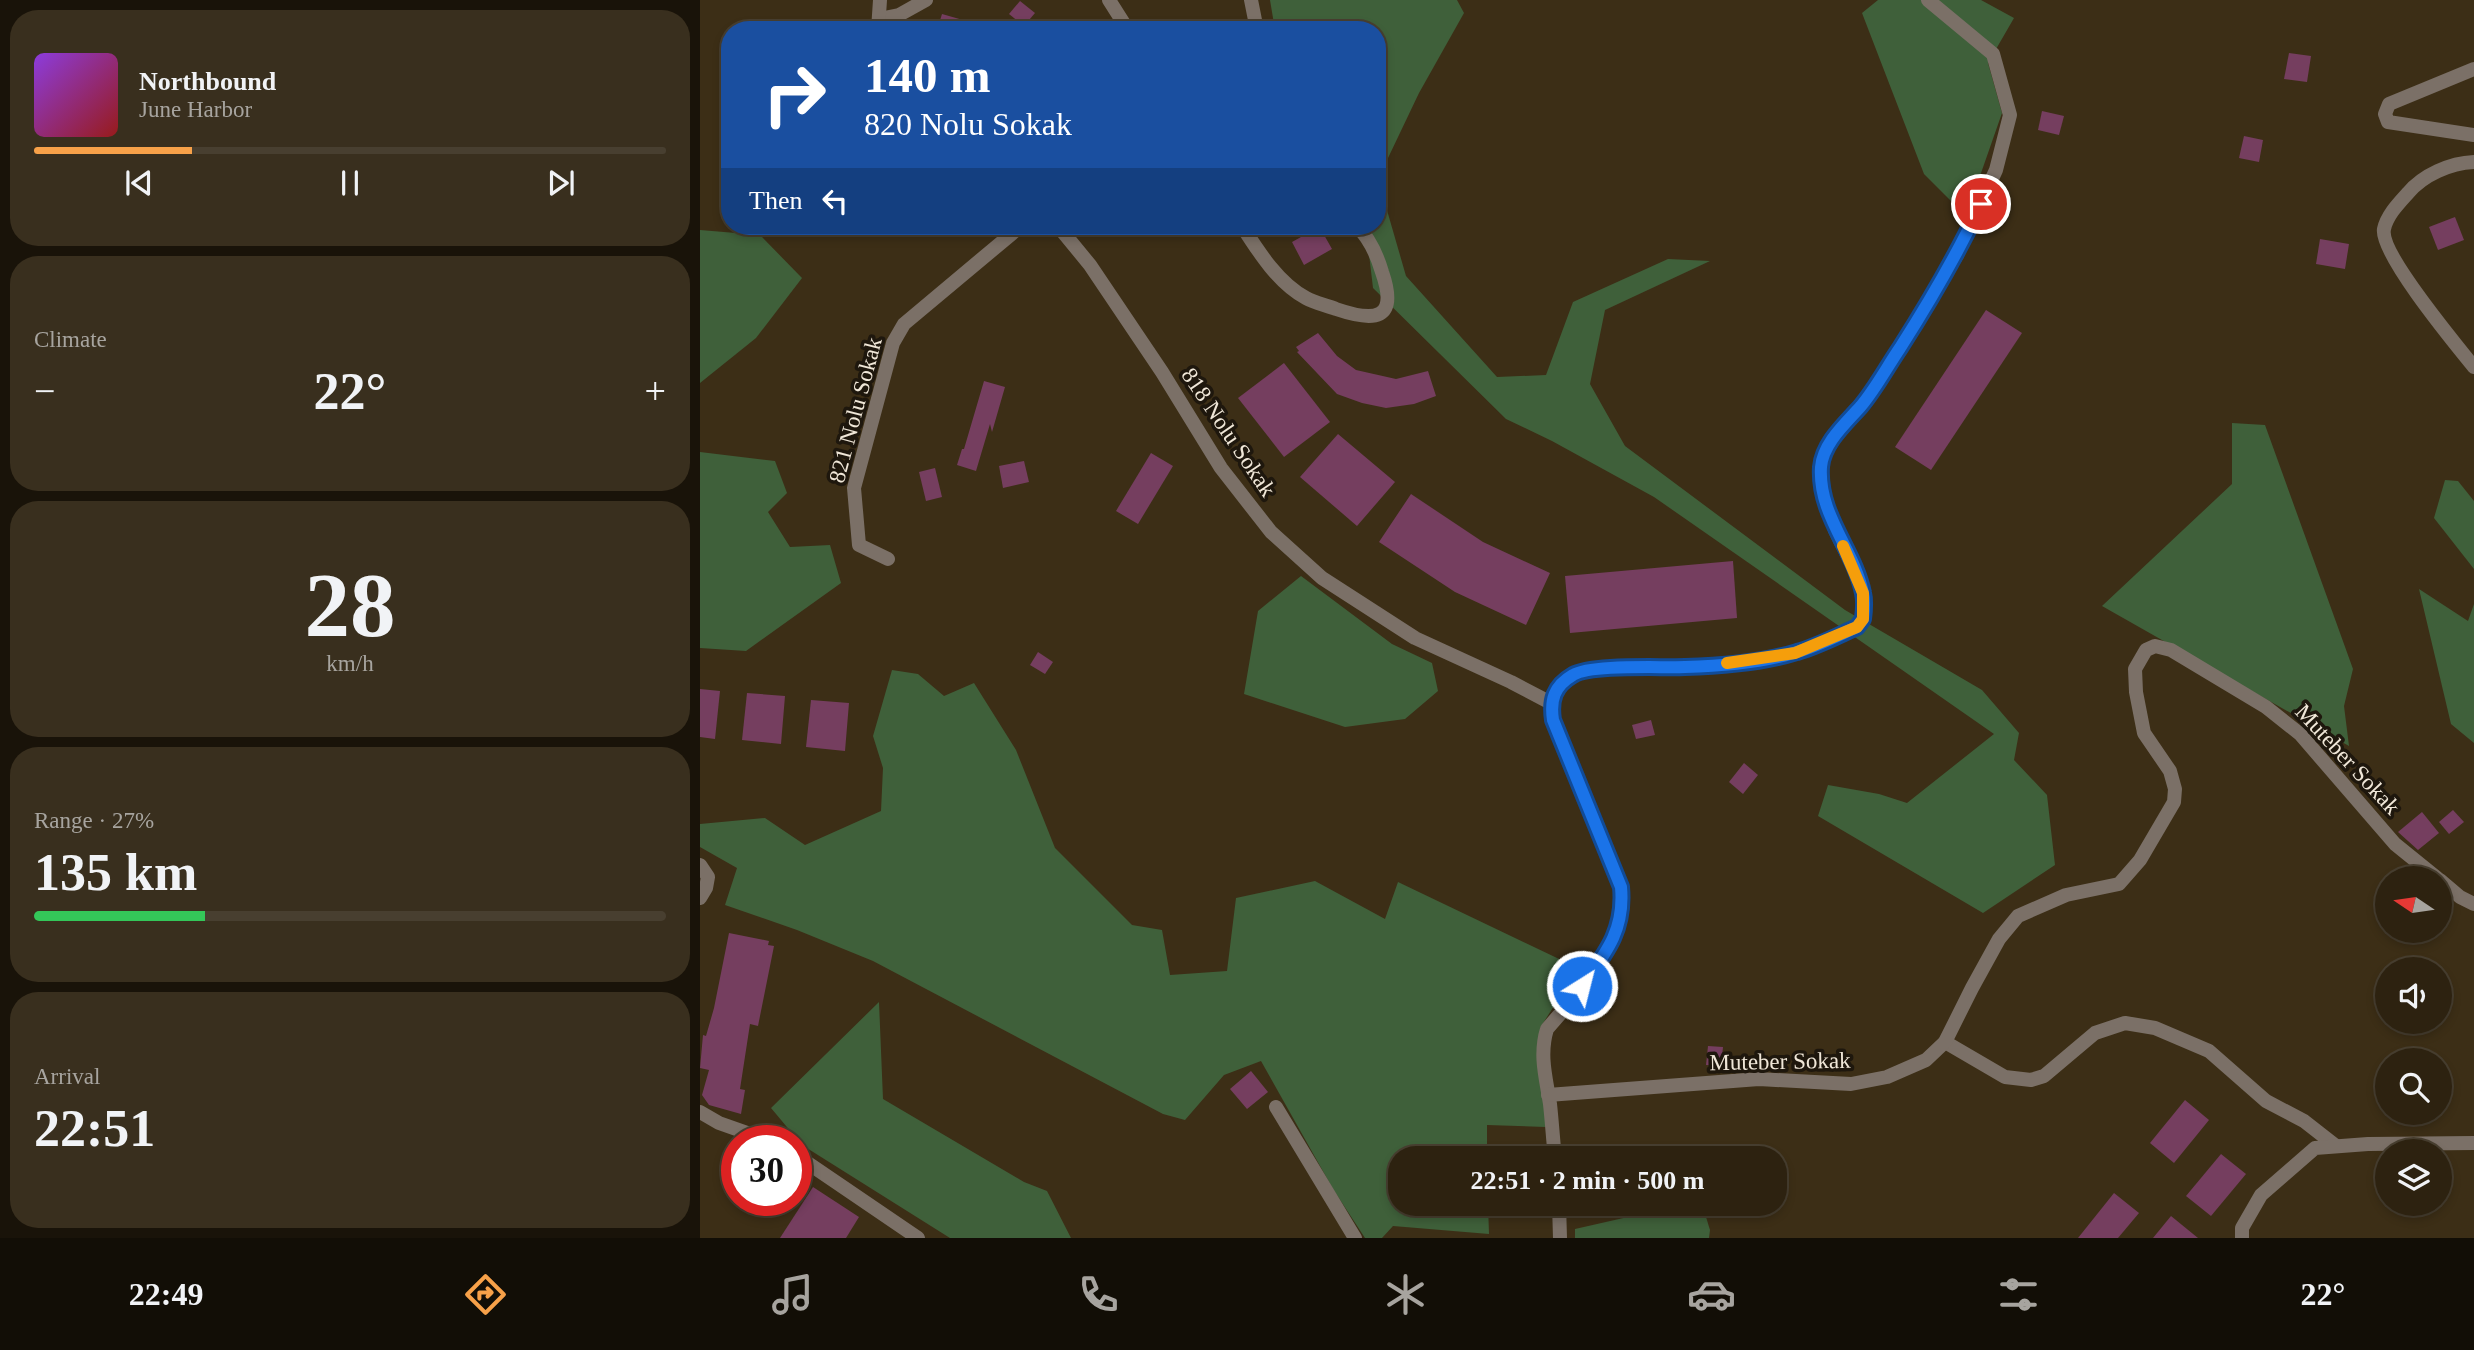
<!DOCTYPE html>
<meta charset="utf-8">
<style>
:root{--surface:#2d2210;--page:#392f1e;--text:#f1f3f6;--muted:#a7a49f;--line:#483f30;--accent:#f7a149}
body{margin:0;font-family:Georgia,serif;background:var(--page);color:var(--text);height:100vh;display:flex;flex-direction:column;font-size:26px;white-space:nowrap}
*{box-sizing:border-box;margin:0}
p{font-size:23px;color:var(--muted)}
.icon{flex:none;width:38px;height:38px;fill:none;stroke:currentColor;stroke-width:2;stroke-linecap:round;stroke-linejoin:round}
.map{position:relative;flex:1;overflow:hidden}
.details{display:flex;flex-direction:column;gap:10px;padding:10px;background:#191309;width:700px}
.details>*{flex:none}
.guide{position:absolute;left:21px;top:21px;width:665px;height:214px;border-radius:28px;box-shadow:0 4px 10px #0003,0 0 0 2px var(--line);background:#1a4fa0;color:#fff;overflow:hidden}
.needle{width:46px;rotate:283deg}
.tools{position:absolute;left:1675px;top:866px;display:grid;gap:14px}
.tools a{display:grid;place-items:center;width:77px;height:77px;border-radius:50%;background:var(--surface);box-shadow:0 4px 10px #0003,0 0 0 2px var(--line);font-size:35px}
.speed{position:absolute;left:21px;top:1125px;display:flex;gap:14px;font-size:35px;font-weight:700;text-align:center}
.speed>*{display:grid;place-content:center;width:91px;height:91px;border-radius:50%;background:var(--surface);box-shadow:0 4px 10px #0003,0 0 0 2px var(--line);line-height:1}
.speed .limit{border:10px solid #d22;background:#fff;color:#111}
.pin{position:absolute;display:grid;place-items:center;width:60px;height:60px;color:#fff;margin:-30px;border:4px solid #fff;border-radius:50%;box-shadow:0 2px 7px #0007}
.me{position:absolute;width:77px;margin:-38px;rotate:36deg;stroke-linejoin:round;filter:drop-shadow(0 0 5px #0008)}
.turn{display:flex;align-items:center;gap:24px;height:147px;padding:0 28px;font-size:32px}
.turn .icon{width:91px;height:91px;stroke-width:2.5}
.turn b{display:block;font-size:49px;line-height:60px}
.then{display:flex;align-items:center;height:66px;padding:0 28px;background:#0003;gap:14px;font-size:26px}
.big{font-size:52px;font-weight:800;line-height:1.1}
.details .widget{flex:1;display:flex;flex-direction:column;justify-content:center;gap:10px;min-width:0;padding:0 24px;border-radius:28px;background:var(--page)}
.details .dial{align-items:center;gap:0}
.dial b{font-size:91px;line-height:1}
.song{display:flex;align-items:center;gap:21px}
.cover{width:84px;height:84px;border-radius:10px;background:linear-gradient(135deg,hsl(270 70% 55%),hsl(0 70% 35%))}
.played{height:7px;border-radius:4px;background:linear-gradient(90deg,var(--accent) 25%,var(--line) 25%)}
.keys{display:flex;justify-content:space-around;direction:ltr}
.heat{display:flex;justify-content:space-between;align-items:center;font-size:38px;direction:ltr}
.charge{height:10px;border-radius:5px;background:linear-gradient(90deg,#34c759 27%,var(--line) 0)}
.trip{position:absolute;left:688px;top:1146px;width:399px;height:70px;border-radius:28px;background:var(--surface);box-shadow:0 4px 10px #0003,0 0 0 2px var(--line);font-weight:800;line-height:70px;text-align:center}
.menu{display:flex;height:112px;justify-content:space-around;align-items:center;background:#120e06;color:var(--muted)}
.menu .icon{width:49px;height:49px}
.menu .on{color:var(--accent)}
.menu b{font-size:32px;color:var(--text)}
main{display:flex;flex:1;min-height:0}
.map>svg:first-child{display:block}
.green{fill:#3f603a}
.building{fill:#753e5f}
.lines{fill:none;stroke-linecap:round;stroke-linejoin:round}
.minor{stroke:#7b7067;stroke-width:14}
.route-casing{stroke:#114b97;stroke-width:18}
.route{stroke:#1a73e8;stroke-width:12}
.slow{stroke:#f59e0b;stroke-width:12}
.labels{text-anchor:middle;stroke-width:7;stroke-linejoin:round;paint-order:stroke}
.street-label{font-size:23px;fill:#f0e7d8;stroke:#1e170d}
</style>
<main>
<section class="details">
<div class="widget">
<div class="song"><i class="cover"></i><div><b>Northbound</b><p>June Harbor</p></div></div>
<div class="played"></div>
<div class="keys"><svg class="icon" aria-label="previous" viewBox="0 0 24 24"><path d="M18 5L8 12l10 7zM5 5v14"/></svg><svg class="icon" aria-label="pause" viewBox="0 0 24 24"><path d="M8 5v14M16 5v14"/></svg><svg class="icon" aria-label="next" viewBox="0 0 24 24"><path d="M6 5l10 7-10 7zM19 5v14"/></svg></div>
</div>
<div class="widget"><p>Climate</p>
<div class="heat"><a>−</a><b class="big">22°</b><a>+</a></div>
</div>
<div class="widget dial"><b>28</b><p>km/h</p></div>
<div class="widget"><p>Range · 27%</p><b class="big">135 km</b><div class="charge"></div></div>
<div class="widget"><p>Arrival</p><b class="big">22:51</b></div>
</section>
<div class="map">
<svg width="1774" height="1238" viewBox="0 0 1774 1238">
<rect width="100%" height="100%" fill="#3c2e16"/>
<g class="green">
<path d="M570,0H757L764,13L719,93L678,179L706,276L797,377L846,375L873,302L968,259L1010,261L905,310L890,384L925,446L1145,610L1282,690L1319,733L1314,760L1347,795L1355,865L1283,913L1118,816L1128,785L1179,794L1207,803L1294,734L954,497L852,441L806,419L673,288L669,254L653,226H677V30H575Z"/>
<path d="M1178,0H1281L1314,18L1288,63L1302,113L1266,216L1224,174L1162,13Z"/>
<path d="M0,230L60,235L102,278L56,338L0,383Z"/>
<path d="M1532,423L1565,425L1653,669L1644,706L1649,746L1402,606L1532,484Z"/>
<path d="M0,452L75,461L87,493L68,512L90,547L130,545L141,583L46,651L0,648Z"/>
<path d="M1745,480L1758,481L1774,501V569L1734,518Z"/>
<path d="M601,576L692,644L732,663L738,691L705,719L645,727L544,694L558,611Z"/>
<path d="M1719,589L1768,621L1774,604V743L1751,724Z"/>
<path d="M192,670L218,674L244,696L274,683L316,750L355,848L432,925L462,930L470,975L527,971L536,898L615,881L685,919L698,882L878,968L840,1028L846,1127L787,1125V1158H700V1204H788L789,1234L693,1226L682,1238H665L633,1189L561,1061L524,1075L485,1120L463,1114L173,961L97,930L25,905L37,868L0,847V824L65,818L105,845L181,811L183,768L173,736Z"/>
<path d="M179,1002L183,1099L324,1182L347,1191L371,1238H250L102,1145L71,1108Z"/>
<path d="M985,1204H1002L1010,1230L1009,1238H875V1229Z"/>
</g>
<g class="building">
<path d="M320,1L335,13L324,26L309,14Z"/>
<path d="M242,14L263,20L260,30H237Z"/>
<path d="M1589,53L1611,56L1607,82L1584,79Z"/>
<path d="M1342,111L1364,116L1359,135L1338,130Z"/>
<path d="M1544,136L1563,140L1559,162L1539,158Z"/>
<path d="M1755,217L1764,240L1738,250L1729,227Z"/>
<path d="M594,226H619L632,249L604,265L592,242L601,237Z"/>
<path d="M1620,239L1649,244L1645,269L1616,264Z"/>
<path d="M1286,310L1322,333L1231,470L1195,447Z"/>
<path d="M618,333L637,356L656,370L696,379L728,371L736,396L714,404L686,408L662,403L637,394L597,352L599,351L596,347Z"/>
<path d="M584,363L630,422L584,457L538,398Z"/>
<path d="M284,381L305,387L292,432L290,424L276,471L257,465L262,449H264Z"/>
<path d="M638,434L695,482L657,526L600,477Z"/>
<path d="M451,453L473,466L438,524L416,511Z"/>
<path d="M324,461L329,482L303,488L299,466Z"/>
<path d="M235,468L242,497L226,501L219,472Z"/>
<path d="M711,494L783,542L850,573L826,625L755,592L679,542Z"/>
<path d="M1033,561L1037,618L870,633L865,576Z"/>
<path d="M338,652L353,662L345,674L330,665Z"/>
<path d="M0,689L20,691L15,739L0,737Z"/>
<path d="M47,693L85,696L81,744L42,740Z"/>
<path d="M111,700L149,703L145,751L106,747Z"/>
<path d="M951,720L955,735L936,739L932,725Z"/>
<path d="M1044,763L1058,775L1043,794L1029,782Z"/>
<path d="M1753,810L1764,822L1749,834L1739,822Z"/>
<path d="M1722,812L1739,833L1718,850L1698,832Z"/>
<path d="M29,933L69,941L68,945L74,946L58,1026L50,1024L40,1089L45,1090L41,1114L9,1105L2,1095L9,1070L0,1068L3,1035L6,1036L14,1008Z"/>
<path d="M1008,1046L1023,1047L1021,1066L1006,1065Z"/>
<path d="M551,1071L568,1092L547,1109L530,1089Z"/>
<path d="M1485,1100L1509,1120L1474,1163L1450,1143Z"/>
<path d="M1521,1154L1546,1174L1511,1216L1486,1196Z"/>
<path d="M113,1187L159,1217L146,1238H80Z"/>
<path d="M1414,1193L1439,1213L1418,1238H1378Z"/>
<path d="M1471,1216L1498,1238H1453Z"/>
</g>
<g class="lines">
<g class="minor">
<path d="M409,0L428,30"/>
<path d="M551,0L557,30"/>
<path d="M179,19L199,15L226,0"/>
<path d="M178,30L180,0"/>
<path d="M1774,69L1689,104L1685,114L1688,122L1774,135"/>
<path d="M1774,162C1750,163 1723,175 1708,193C1699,203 1687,215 1684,229C1679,252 1757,346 1774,367"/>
<path d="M358,226L390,265L462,372L521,468L571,532L622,578L715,638L811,682L851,703"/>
<path d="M542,226C558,251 578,283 606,298C615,303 626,305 636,309C674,322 699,321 682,272C677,255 670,239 657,226"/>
<path d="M188,559L159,545L154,488L193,343L204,324L321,226"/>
<path d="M851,703C856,692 862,680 874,674C889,666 934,668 953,668C1013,667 1077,664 1132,639C1144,633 1155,629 1163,619V593L1152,564L1135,530L1122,491L1121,465L1127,447L1169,395L1257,255L1296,170L1310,115L1293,54L1228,0"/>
<path d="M851,703L853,720L921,887C927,944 882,988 847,1029C839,1055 846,1078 850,1104C852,1122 853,1140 855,1158"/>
<path d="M0,865L8,877L6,888L0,898"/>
<path d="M1740,880L1760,897L1774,904"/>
<path d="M1245,1042L1305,1077L1331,1080L1344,1076L1395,1033L1425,1023L1455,1028L1509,1051L1566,1101L1604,1121L1636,1146"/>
<path d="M848,1095L1059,1079L1151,1084L1187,1077L1226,1060L1245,1042L1272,988L1299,939L1318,916L1366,895L1419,884L1440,860L1474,802L1475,789L1470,771L1444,733L1436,692L1435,669L1446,650L1455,646L1471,650L1566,707L1600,734L1695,844L1737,878"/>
<path d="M576,1107L655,1238"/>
<path d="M0,1112L19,1123L70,1141"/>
<path d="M96,1155L218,1238"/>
<path d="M859,1204L860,1238"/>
<path d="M1542,1238V1228L1561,1195L1615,1148L1668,1144L1774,1143"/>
</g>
</g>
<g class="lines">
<g class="route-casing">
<path id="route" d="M882,986C906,953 925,930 921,887L853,720C850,700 854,686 873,675C891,664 961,668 985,667C1022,666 1062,663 1097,652C1118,646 1137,636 1157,627L1163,619C1164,611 1165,601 1163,593C1154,549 1118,515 1121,467C1123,443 1146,423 1161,406C1176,388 1187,367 1200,348C1230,301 1257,255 1281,204"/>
</g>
<use href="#route" class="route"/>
<path class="slow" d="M1027,663L1095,653L1157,627L1163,619V593L1143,546"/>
</g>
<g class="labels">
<g class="street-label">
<text transform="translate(155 410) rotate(-75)" y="8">821 Nolu Sokak</text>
<text transform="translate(529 432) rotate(56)" y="8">818 Nolu Sokak</text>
<text transform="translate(1648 759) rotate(47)" y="8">Muteber Sokak</text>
<text transform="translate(1080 1061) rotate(-1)" y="8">Muteber Sokak</text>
</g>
</g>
</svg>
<div class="tools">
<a><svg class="needle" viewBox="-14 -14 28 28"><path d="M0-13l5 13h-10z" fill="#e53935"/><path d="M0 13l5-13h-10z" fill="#a7a49f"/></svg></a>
<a><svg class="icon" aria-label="sound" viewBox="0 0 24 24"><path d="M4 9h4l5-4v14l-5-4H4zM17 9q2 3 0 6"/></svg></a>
<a><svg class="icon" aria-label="search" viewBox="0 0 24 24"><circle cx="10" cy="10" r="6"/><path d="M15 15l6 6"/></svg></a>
<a><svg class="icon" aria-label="layers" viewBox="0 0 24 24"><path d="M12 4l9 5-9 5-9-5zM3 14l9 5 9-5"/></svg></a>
</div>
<div class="speed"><div class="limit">30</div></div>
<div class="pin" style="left:1281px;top:204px;background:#d93025"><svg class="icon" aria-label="arrive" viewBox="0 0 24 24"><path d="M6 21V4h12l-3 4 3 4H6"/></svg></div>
<svg class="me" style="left:882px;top:986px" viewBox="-20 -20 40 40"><circle r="17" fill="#1a73e8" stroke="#fff" stroke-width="3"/><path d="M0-11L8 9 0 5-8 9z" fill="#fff"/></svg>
<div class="trip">22:51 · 2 min · 500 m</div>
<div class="guide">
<div class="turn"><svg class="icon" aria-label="right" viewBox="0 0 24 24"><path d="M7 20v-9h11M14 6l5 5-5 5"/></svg><div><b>140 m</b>820 Nolu Sokak</div></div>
<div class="then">Then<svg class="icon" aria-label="left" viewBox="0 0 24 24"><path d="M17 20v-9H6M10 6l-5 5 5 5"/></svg></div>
</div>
</div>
</main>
<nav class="menu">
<b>22:49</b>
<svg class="icon on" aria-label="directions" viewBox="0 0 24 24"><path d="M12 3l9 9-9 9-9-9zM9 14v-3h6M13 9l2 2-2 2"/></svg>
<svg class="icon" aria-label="music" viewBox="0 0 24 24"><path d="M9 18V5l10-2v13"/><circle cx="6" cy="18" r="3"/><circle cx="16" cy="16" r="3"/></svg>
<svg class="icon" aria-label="phone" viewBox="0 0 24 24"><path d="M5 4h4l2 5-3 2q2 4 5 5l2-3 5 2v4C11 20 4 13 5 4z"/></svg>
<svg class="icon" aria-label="climate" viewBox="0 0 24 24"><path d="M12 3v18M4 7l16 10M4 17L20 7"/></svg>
<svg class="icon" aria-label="car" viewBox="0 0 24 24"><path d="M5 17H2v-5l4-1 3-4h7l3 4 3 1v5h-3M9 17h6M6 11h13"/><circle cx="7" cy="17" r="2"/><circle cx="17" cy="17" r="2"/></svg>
<svg class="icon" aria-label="filters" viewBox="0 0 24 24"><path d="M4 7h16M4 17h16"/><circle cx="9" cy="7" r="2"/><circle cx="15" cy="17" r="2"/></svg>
<b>22°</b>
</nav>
